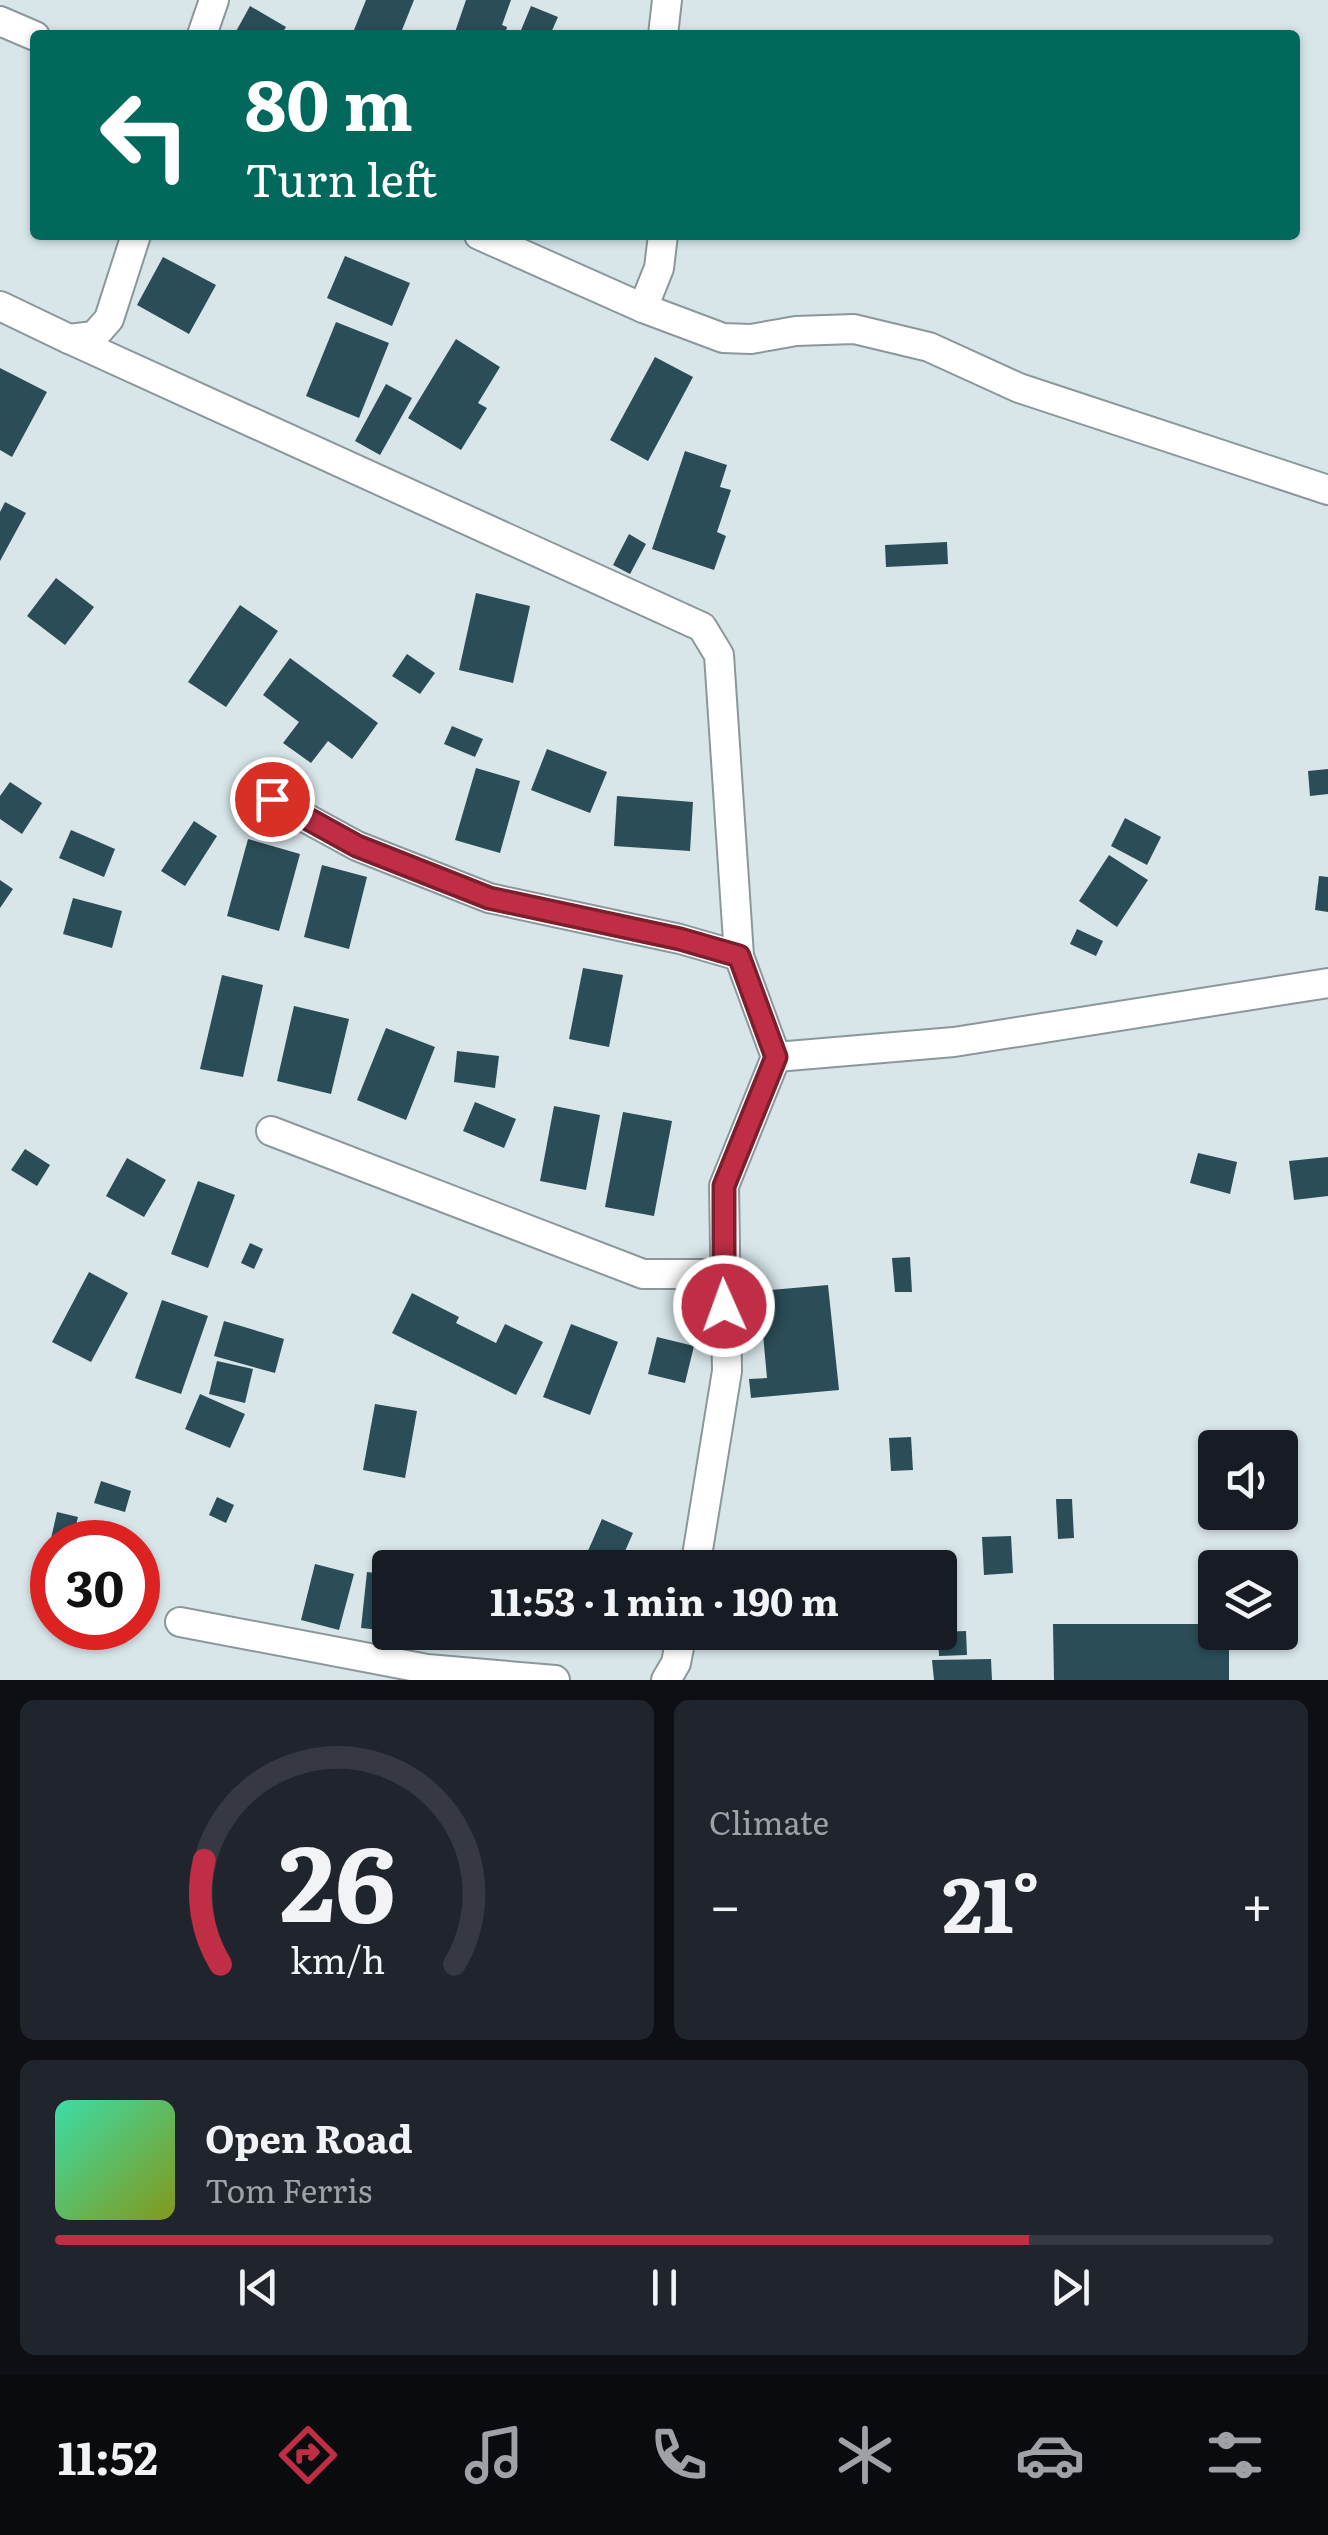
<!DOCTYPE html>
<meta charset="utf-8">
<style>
:root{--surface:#171b24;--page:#20242c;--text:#f1f3f6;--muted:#9ea1a6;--line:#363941;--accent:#bf2e45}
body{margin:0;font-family:Literata,serif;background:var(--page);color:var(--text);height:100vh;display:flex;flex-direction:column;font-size:38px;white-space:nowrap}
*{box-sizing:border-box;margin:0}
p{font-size:32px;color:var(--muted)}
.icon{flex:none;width:55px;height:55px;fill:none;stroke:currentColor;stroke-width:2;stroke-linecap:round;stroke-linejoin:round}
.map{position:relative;height:1680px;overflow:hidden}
.details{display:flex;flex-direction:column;gap:20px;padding:20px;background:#0d0f14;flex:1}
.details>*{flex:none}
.hud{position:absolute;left:30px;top:30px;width:1270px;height:210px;border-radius:10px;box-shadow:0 2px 8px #0004;background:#00695c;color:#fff;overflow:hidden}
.buttons{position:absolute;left:1198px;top:1430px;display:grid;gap:20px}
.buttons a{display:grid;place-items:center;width:100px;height:100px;border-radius:10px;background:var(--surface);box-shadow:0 2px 8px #0004;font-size:50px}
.speed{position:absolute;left:30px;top:1520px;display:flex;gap:20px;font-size:50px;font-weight:700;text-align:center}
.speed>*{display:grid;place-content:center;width:130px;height:130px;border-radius:50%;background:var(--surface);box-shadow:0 2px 8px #0004;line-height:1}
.speed .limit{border:15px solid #d22;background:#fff;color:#111}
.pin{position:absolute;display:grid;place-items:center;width:85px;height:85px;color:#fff;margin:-42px;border:5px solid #fff;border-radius:50%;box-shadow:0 2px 10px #0007}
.me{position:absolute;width:110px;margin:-55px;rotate:358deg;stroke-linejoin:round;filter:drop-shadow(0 0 8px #0008)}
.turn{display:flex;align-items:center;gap:35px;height:210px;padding:0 50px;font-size:45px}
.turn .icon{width:130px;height:130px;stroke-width:2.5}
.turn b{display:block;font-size:70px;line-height:85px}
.big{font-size:75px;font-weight:700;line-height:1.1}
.details .tile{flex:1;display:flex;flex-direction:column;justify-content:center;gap:15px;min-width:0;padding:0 35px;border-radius:15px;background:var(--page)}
.details .dial{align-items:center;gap:0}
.dial svg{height:260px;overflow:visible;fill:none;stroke:var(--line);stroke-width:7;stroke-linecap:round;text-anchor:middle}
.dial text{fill:var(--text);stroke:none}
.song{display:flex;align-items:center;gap:30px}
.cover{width:120px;height:120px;border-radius:15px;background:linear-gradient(135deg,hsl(160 70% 55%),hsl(70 70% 35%))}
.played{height:10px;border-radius:5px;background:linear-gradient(90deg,var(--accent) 80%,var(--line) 80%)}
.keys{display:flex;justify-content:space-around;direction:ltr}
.heat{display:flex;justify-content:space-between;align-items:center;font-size:55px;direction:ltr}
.details .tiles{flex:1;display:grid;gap:20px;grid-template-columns:1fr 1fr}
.tile:last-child{grid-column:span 2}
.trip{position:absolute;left:372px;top:1550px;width:585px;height:100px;border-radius:10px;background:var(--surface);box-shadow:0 2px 8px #0004;font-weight:700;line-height:100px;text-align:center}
.dock{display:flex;height:160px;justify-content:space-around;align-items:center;background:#090b0e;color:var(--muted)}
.dock .icon{width:70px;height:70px}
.dock .selected{color:var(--accent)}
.dock b{font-size:45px;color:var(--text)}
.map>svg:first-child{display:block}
.building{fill:#2b4d57}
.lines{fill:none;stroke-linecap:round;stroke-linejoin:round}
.street-casing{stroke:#8b979b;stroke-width:32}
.street{stroke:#fff;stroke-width:28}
.route-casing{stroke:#7c1e2d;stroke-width:25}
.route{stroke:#bf2e45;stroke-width:18}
</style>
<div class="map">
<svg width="1328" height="1680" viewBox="0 0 1328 1680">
<rect width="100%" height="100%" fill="#d8e6ea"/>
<g class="building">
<path d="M366,0H414L400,35H352Z"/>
<path d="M466,0H511L502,25L507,27L505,35H454Z"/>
<path d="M250,6L286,27L281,35H234Z"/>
<path d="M531,6L558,17L550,35H519Z"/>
<path d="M345,256L410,283L392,326L327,298Z"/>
<path d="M163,257L216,285L189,334L137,305Z"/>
<path d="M336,322L389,343L359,418L306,396Z"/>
<path d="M456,339L500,367L478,403L487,408L461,450L408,418Z"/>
<path d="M655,357L693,377L648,461L610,440Z"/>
<path d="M0,368L47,392L12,457L0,450Z"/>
<path d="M386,384L412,398L380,455L355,441Z"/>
<path d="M685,451L727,465L720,487L731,490L717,532L726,536L714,570L652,549Z"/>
<path d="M5,502L26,513L0,561V512Z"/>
<path d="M629,534L646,544L630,574L613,565Z"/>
<path d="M947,542L948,564L886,567L885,545Z"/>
<path d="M56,578L94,607L65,645L27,616Z"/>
<path d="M476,593L530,606L513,683L459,670Z"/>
<path d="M240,605L278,631L226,707L188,682Z"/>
<path d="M407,654L435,673L420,694L392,676Z"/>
<path d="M290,658L378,723L352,759L328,741L311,763L283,743L299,722L263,695Z"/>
<path d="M452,726L483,739L475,757L444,744Z"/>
<path d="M547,749L607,772L590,813L531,790Z"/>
<path d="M476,768L520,781L500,853L455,840Z"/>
<path d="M1328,769V794L1310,796L1308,771Z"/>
<path d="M10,782L42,803L22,834L0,819V796Z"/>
<path d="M617,796L693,802L690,851L614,846Z"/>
<path d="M1125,818L1161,837L1147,865L1111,846Z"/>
<path d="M194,821L217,836L185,886L161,871Z"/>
<path d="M71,830L115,849L104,877L59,858Z"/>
<path d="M248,839L300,854L279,931L227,916Z"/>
<path d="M1109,855L1148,880L1117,927L1079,901Z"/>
<path d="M322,865L367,877L349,949L304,937Z"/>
<path d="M1319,876L1328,877V912L1315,910Z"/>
<path d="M0,880L13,889L0,908Z"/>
<path d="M73,898L122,911L112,948L63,934Z"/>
<path d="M1077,929L1103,941L1096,956L1070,944Z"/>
<path d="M583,968L623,975L609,1047L569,1039Z"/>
<path d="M222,975L263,985L243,1077L200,1069Z"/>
<path d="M294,1006L349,1019L331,1094L277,1081Z"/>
<path d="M386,1028L435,1047L406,1120L357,1100Z"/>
<path d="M457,1051L499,1056L495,1088L454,1082Z"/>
<path d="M475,1102L516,1119L504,1148L463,1131Z"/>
<path d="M554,1106L600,1115L586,1190L540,1181Z"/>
<path d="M623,1112L672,1121L654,1216L605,1207Z"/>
<path d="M25,1149L50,1165L37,1186L11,1170Z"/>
<path d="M1198,1153L1237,1162L1230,1194L1190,1183Z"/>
<path d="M1328,1157V1196L1294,1200L1289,1161Z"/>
<path d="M127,1158L166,1180L144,1217L106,1196Z"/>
<path d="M198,1181L235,1195L208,1268L171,1254Z"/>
<path d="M250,1243L263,1249L254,1269L241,1263Z"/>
<path d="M910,1257L912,1292H895L892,1258Z"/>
<path d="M89,1272L128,1293L91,1362L52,1342Z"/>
<path d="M828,1285L839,1390L751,1398L749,1379L767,1378L759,1291Z"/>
<path d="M412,1293L459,1317L456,1323L496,1343L505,1324L543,1342L516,1395L392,1333Z"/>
<path d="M162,1300L208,1316L181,1394L135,1378Z"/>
<path d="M224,1321L284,1339L275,1373L214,1356Z"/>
<path d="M571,1324L618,1342L590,1415L543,1397Z"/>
<path d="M657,1337L694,1346L685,1383L648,1374Z"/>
<path d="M217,1361L253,1369L245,1403L209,1394Z"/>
<path d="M200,1394L245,1414L230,1448L185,1429Z"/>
<path d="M375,1404L417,1411L405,1478L363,1470Z"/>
<path d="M911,1437L913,1470L891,1471L889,1438Z"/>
<path d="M101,1481L131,1491L125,1512L94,1503Z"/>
<path d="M217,1497L234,1505L226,1523L209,1515Z"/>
<path d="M1056,1499H1072L1074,1538L1058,1539Z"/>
<path d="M57,1512L78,1517L72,1542H52V1553L48,1552Z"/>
<path d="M602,1519L633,1533L618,1567L587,1553Z"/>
<path d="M1011,1536L1013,1573L984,1575L982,1537Z"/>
<path d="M315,1564L354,1574L339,1630L301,1620Z"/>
<path d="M367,1572L390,1575V1631L361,1628Z"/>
<path d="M1053,1624H1215V1632H1229V1680H1054Z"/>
<path d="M966,1631L967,1655L939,1656L938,1632Z"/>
<path d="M533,1632H578L573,1650L531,1639Z"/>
<path d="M991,1659L992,1680H934L932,1660Z"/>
</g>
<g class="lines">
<g class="street-casing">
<g id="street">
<path d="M0,21L35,36"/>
<path d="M202,35L214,0"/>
<path d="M663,35L667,0"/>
<path d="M479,235L643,308L723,338L751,339L796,331L854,329L929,347L1019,388L1328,490"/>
<path d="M0,306L69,339L94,336L109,319L136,235"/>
<path d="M643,308L659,268L663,235"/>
<path d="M69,339L702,627L719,655L739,956L776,1057L724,1186L727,1371L695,1568"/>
<path d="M271,799L357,846L489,898L680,939L739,956"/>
<path d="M776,1057L954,1042L1328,983"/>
<path d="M271,1131L643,1274H723"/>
<path d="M180,1622L427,1669L555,1680"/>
<path d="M666,1680L676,1663L682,1632"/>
</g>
</g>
<use href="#street" class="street"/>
</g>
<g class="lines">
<g class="route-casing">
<path id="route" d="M272,799L357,846L489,898L680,939L739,956L776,1057L724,1186V1306"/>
</g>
<use href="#route" class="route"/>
</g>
</svg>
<div class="buttons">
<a><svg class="icon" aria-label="sound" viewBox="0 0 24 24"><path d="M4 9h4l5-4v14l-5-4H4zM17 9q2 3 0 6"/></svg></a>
<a><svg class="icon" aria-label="layers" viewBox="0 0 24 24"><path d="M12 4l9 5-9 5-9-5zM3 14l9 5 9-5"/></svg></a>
</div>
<div class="speed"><div class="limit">30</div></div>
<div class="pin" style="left:272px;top:799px;background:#d93025"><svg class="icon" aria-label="arrive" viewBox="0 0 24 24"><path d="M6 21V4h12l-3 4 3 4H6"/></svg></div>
<svg class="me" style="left:724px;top:1306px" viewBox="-20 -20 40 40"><circle r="17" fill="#bf2e45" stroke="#fff" stroke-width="3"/><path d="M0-11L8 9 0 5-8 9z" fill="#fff"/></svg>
<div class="trip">11:53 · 1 min · 190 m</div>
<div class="hud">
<div class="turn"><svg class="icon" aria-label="left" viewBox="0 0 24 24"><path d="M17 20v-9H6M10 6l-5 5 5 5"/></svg><div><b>80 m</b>Turn left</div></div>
</div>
</div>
<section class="details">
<div class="tiles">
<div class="tile dial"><svg viewBox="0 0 100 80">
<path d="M14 69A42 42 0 1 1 86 69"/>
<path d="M14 69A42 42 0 0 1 9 37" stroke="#bf2e45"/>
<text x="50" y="56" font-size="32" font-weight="700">26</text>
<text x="50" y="72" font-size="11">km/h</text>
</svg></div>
<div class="tile"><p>Climate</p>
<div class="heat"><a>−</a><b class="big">21°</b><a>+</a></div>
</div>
<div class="tile">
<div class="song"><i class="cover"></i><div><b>Open Road</b><p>Tom Ferris</p></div></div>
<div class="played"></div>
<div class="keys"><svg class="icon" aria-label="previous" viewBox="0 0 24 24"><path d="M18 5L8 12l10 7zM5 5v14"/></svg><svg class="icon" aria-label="pause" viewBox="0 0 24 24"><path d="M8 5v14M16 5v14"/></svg><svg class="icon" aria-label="next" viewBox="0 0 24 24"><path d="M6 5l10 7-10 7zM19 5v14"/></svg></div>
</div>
</div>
</section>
<nav class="dock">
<b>11:52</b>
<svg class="icon selected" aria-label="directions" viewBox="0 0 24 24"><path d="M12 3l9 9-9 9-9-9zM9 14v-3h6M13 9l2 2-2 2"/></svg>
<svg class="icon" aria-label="music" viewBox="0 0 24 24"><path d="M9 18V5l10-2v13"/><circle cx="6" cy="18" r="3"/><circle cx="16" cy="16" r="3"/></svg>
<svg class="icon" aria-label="phone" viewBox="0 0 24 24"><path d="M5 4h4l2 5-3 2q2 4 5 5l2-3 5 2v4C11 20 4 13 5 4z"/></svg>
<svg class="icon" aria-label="climate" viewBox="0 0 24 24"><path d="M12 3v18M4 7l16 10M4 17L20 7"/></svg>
<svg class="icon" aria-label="car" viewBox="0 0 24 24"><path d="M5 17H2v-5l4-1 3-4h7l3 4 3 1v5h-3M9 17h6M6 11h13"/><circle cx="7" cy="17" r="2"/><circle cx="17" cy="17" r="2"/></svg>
<svg class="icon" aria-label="filters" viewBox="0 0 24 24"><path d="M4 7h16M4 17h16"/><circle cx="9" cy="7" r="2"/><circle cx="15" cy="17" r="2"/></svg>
</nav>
